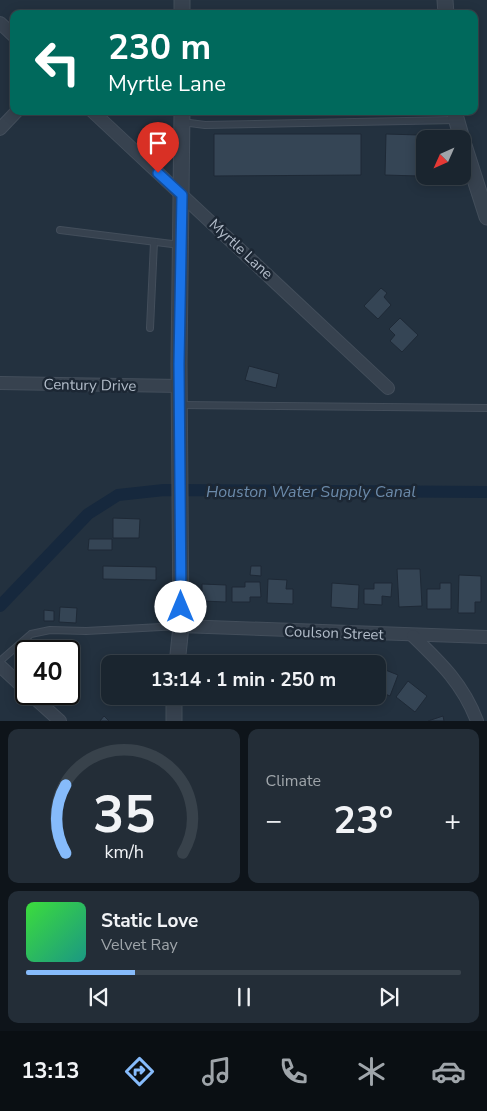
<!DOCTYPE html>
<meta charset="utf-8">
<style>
:root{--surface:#1a252f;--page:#232d37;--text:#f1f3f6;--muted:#9fa5aa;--line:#38424b;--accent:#86bbfb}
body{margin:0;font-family:"Nunito Sans",sans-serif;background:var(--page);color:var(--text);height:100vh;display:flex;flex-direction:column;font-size:19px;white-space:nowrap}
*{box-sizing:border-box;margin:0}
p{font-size:16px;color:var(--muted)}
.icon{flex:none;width:28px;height:28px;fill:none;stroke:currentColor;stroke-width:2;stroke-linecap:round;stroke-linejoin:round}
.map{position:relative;height:721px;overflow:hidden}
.panel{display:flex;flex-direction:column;gap:8px;padding:8px;background:#0e141a;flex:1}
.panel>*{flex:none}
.top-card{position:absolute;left:10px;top:10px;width:468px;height:105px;border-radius:10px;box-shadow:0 2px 12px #0003,0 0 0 1px var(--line);background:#00695c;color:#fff;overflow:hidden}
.needle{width:32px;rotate:225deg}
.tools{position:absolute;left:416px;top:130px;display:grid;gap:10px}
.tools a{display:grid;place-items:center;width:55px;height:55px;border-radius:10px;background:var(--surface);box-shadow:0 2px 12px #0003,0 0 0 1px var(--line);font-size:25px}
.speed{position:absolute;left:15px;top:640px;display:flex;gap:10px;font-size:25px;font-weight:700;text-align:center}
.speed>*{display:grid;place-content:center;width:65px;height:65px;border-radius:50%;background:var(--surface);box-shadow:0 2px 12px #0003,0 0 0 1px var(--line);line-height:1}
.speed .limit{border:2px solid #111;border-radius:8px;background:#fff;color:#111}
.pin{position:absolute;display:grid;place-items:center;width:42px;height:42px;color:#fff;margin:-51px -21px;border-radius:50% 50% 50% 0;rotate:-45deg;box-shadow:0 0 5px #0007}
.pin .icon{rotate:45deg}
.me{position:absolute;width:55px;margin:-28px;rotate:0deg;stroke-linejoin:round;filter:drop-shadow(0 0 4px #0008)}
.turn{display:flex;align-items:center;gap:18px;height:105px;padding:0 15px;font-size:22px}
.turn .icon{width:65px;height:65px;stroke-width:2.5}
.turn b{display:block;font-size:35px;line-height:42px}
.big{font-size:38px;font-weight:700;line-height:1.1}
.panel .widget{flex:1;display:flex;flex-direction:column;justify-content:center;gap:8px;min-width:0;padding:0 18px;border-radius:10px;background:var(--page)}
.panel .dial{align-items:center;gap:0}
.dial svg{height:130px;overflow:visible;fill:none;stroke:var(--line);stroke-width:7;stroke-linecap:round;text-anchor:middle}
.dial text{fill:var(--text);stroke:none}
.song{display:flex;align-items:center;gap:15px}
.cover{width:60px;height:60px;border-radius:8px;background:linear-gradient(135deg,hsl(120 70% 55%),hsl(170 70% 35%))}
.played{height:5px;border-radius:2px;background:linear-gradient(90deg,var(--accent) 25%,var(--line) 25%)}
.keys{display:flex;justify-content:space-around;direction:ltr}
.heat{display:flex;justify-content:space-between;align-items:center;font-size:28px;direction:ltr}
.panel .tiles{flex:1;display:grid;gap:8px;grid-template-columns:1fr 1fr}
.widget:last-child{grid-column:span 2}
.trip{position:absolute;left:101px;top:655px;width:285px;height:50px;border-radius:10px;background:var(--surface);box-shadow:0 2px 12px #0003,0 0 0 1px var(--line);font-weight:700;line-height:50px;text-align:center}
.menu{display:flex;height:80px;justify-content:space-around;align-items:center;background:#0a0f13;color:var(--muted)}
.menu .icon{width:35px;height:35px}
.menu .on{color:var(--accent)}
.menu b{font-size:22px;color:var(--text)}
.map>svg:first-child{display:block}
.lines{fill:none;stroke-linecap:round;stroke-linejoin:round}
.canal{stroke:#16283d;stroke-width:12}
.building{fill:#354555;stroke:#1e2936}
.service-casing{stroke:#434e5b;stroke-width:8}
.minor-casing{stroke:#434e5b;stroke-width:14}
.tertiary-casing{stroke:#434e5b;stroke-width:17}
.service{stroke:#37424f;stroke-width:6}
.minor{stroke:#37424f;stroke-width:12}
.tertiary{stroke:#37424f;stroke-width:15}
.route-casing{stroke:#114b97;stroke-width:12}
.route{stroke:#1a73e8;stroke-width:9}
.labels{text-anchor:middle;stroke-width:5;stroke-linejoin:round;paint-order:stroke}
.street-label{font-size:15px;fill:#b3bdca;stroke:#1c2734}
.water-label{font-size:16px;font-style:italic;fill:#6b8aaa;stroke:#1c2734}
</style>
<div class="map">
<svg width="487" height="721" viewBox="0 0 487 721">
<rect width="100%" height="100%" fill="#23313f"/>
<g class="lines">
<path class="canal" d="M0,606L88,514L118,495L164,490L487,492"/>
</g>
<g class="building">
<path d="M214,134H361V175L214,176Z"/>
<path d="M386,134L419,135L418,176L385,175Z"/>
<path d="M381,288L387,293L384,297L391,305L378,319L364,306Z"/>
<path d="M400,318L418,335L402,352L390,341L395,335L389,329Z"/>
<path d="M249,366L279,374L276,388L245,380Z"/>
<path d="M113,518L140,519L139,538H113Z"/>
<path d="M89,539H112V550H88Z"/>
<path d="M103,566L156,567V580L103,579Z"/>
<path d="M251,566H261V576L250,575Z"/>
<path d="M397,569H420L422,606L399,607Z"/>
<path d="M459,575L481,576V602H475V613H458Z"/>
<path d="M268,579L287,580L286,589H293V604L267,603Z"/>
<path d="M245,582H260L261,597H250V602H232V587H245Z"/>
<path d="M332,583L359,585L358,609L331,607Z"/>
<path d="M374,583H392L391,597L382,596V605L364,604V589H374Z"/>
<path d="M440,583H451V609H427V589H440Z"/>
<path d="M202,584L226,585V602L202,601Z"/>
<path d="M60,607L77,608L76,623L59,622Z"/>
<path d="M44,610L54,611V621H44Z"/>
<rect x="47" y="642" width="14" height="9"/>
<path d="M378,667L398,675L390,696L378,691Z"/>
<path d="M408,681L427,696L415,712L396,697Z"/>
<path d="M104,716L109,721H100Z"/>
<path d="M443,716L444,721H428Z"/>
</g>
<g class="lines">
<g class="service-casing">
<g id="service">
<path d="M182,122L205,125L456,120"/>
<path d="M60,230L180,245"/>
<path d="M150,328L154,242"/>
<path d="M180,405L487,408"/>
<path d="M0,661L31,634L50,630L86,631L180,626"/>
</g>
</g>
<g class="minor-casing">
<g id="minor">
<path d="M0,23L14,36"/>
<path d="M92,111L388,388"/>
<path d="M0,129L17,111"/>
<path d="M0,383L180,386"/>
<path d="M181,626L487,637"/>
<path d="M413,636C441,663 463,684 477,721"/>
<path d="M0,666L26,690"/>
<path d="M30,694L60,721"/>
</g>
</g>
<g class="tertiary-casing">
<g id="tertiary">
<path d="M445,0L446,14"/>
<path d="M182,14V0"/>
<path d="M454,111L462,139"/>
<path d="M462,139L487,217"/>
<path d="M177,664L181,626L179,364L182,111"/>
<path d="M174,721V696"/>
</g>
</g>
<use href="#service" class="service"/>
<use href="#minor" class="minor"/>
<use href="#tertiary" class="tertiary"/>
</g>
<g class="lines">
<g class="route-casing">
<path id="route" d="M158,173L182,195L179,364L181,607"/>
</g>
<use href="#route" class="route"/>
</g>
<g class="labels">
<g class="street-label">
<text transform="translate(241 249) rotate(43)" y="5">Myrtle Lane</text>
<text transform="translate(90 385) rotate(1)" y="5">Century Drive</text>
<text transform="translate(334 633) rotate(2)" y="5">Coulson Street</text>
</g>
<g class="water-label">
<text x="311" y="497">Houston Water Supply Canal</text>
</g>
</g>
</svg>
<div class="tools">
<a><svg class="needle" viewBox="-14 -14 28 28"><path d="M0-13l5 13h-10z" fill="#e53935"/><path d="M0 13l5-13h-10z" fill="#9fa5aa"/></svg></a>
</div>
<div class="speed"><div class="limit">40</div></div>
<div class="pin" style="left:158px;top:173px;background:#d93025"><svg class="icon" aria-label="arrive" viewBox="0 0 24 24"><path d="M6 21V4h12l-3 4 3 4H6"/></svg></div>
<svg class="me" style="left:181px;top:607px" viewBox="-20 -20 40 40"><circle r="19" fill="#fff"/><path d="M0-13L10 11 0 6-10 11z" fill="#1a73e8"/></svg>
<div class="trip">13:14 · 1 min · 250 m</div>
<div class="top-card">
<div class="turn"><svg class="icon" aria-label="left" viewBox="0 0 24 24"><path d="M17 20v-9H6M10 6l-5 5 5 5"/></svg><div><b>230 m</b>Myrtle Lane</div></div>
</div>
</div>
<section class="panel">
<div class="tiles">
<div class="widget dial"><svg viewBox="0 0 100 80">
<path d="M14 69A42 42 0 1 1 86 69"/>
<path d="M14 69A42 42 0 0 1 14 27" stroke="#86bbfb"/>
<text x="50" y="56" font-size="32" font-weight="700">35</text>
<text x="50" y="72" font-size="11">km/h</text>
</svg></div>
<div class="widget"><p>Climate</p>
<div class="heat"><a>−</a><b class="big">23°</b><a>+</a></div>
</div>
<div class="widget">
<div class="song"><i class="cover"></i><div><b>Static Love</b><p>Velvet Ray</p></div></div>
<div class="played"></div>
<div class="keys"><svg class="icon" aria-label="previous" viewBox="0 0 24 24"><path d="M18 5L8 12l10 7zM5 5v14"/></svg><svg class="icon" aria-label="pause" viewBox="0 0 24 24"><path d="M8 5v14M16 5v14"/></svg><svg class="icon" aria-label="next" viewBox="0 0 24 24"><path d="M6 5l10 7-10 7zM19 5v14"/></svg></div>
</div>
</div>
</section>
<nav class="menu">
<b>13:13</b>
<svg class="icon on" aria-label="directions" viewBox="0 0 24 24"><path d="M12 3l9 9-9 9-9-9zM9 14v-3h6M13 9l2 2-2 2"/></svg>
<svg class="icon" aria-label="music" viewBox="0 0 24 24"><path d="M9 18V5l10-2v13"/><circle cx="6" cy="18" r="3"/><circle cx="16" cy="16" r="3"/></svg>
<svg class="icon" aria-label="phone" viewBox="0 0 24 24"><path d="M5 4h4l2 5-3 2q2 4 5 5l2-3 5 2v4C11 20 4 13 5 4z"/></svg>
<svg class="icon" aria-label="climate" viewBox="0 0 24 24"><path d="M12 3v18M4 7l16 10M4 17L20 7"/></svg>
<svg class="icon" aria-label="car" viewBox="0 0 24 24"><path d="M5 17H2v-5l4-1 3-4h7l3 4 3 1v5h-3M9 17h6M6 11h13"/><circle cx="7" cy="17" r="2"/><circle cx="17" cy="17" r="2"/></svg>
</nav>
